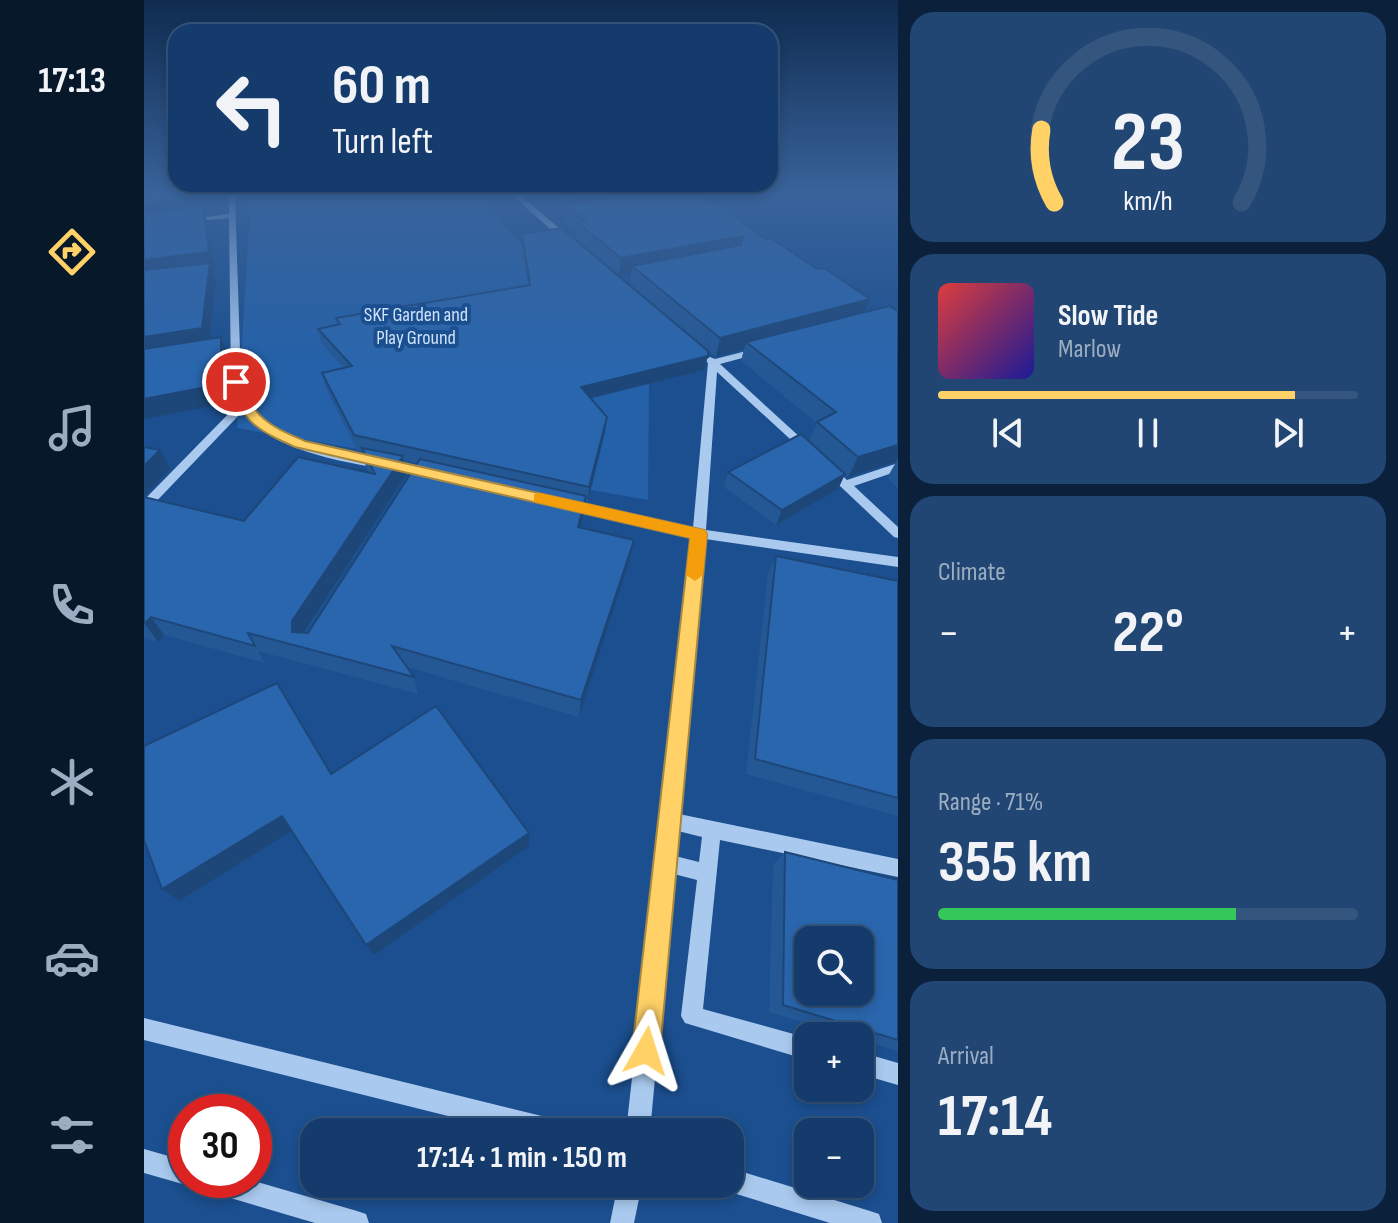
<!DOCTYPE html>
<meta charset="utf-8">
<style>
:root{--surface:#143b6b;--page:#214673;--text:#f1f3f6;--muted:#9dadc1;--line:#33557e;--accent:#ffd166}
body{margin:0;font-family:"Sofia Sans Condensed",sans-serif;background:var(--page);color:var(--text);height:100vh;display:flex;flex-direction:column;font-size:30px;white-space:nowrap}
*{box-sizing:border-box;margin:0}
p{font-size:26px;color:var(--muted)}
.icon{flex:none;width:44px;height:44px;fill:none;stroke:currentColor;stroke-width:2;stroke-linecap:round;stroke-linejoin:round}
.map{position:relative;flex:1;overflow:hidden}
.details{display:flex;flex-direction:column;gap:12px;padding:12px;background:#0b203b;width:500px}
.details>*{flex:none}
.hud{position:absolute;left:24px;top:24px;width:610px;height:168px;border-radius:24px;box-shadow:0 4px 12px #0003,0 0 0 2px var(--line);background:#143b6b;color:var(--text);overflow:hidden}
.controls{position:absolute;left:650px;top:926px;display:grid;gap:16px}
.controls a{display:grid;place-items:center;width:80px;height:80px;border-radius:16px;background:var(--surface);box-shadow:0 4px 12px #0003,0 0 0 2px var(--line);font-size:40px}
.speed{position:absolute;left:24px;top:1094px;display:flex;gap:16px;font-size:40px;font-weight:700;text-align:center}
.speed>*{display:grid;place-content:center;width:104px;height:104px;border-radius:50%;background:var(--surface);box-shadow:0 4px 12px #0003,0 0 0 2px var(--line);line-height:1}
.speed .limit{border:12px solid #d22;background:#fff;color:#111}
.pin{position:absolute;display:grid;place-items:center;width:68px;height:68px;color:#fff;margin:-34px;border:4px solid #fff;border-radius:50%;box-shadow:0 2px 8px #0007}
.me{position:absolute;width:88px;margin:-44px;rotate:6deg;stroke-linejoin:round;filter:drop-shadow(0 0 6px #0008)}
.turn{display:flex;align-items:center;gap:28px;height:168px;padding:0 32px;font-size:36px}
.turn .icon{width:104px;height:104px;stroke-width:2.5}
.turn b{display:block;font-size:56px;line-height:68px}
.big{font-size:60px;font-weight:700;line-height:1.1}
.details .card{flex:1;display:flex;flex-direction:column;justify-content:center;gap:12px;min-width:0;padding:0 28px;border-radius:24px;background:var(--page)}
.details .dial{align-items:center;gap:0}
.dial svg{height:208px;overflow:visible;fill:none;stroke:var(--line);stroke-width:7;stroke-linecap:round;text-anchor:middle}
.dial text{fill:var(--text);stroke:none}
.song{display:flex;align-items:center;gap:24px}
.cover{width:96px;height:96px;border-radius:12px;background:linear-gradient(135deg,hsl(0 70% 55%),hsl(240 70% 35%))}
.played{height:8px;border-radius:4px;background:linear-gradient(90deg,var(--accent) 85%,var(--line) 85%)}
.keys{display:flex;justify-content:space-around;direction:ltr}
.heat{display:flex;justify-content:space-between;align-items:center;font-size:44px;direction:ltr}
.charge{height:12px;border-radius:6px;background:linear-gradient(90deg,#34c759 71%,var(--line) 0)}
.trip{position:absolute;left:156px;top:1118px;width:444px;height:80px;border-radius:24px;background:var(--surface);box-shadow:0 4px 12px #0003,0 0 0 2px var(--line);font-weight:700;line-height:80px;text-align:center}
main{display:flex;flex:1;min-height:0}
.menu{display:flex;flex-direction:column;width:144px;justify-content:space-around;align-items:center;background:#08182b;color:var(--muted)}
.menu .icon{width:56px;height:56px}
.menu .on{color:var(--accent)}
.menu b{font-size:36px;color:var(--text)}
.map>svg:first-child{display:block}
.green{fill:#2461a8}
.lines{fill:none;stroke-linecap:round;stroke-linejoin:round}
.minor{fill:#a9c9ee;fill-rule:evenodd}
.wall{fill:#245895;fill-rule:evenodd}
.shaded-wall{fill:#1d4779}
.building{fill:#2a66ad;stroke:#1d4779;stroke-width:2;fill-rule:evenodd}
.route{fill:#ffd166;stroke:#a68842;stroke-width:2}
.slow{fill:#f59e0b}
.labels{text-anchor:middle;stroke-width:8;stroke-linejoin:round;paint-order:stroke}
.far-park-label{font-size:20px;fill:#cfe3fa;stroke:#1b4f8f}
</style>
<main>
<nav class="menu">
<b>17:13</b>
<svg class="icon on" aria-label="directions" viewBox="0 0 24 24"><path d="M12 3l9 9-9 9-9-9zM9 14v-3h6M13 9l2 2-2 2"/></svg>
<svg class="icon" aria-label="music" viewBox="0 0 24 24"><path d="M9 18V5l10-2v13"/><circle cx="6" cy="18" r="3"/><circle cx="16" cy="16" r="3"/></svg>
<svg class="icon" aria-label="phone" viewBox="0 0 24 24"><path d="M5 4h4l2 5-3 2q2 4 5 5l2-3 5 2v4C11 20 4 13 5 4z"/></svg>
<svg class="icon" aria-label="climate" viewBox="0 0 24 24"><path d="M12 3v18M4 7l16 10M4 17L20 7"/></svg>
<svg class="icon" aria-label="car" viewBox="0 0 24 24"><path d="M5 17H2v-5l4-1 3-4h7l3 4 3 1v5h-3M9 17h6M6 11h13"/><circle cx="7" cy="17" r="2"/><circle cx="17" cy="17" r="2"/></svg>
<svg class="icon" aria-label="filters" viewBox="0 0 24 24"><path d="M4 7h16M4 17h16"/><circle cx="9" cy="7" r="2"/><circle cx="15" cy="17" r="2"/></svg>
</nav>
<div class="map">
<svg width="754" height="1223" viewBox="0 0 754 1223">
<rect width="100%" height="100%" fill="#1b4f8f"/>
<path class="green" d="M107,194H332L505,385L504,500L93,428Z"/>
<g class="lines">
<g class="minor">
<path d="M85,194H91L97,382L110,412L126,427L163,443L202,453L286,469L290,470V476L286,477C233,466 131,459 99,411L4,510L0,511V500L95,403L87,382L85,218L45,222L41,220L85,214Z"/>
<path d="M367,194H375L428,239V243H422Z"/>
<path d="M614,348L617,349V353L576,364L669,449L663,452L659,451L573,372L562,530L754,557V567L561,539L535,814L754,859V877L576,840L559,1009L664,1038V1060L541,1023L537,1016L553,880L530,874L506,1132H482L548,537L424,508L418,504L424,500L549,528L564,363L561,360L566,357L571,359ZM534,831L558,837L555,862L531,856Z"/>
<path d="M754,463V471L710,486L754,527V538L750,537L678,469L680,466H688L703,480Z"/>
<path d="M0,1018L414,1120L422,1124L426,1132H368L0,1040Z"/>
<path d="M716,1052L754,1063V1085L716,1074Z"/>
<path d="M0,1149L42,1161V1180L50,1181L42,1185L0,1173Z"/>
<path d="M586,1168L726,1211L735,1214L738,1223H686L586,1192L578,1188L576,1184H586Z"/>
<path d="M54,1180H107L213,1211L222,1214L225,1223H171L66,1192L58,1188Z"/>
<path d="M474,1184H498L490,1223H466Z"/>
</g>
</g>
<g class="wall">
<path d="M399,194H554L621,239L726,299L720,312L754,311V488L743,478L752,462L704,477L701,474L694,489L632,525L580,487L584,472L665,441L673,423L597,361L600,349L572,357L486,284L487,273L475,275L432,238V231L419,221L420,210Z"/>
<path d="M378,234L564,356L560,370L447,398L463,417L461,432L444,501H441L440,515L437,528L490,540L486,559L435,717L263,667L270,677L274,694L114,651L121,663L20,635L14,642L0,638V447L26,469L0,497L100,521L225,472L222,467L218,451L213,450L182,388L178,373L200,368L177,343L174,329L194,325L192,318L384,286L378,247ZM260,460L273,463L164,633H161L262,475Z"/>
<path d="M632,556L754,581V816L602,774L624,574Z"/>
<path d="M641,852L754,880V1051L716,1040V1036H704L625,1012L629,865Z"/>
</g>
<g class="shaded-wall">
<path d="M79,194V212L61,214L64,223L71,270H69L72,280L65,346L0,357V203Z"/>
<path d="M471,194H521L421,205V202Z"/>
<path d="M599,236L595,253L488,266L487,273L475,275L477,258Z"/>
<path d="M726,299L718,317L602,342L600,349L572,357L576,338Z"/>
<path d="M77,337L84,356V382L91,402L0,419V399L77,363Z"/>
<path d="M564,356L560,370L436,401L437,387Z"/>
<path d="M463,417L461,432L444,501L445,487Z"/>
<path d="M754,445V459L752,462L704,477L714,457Z"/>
<path d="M16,450L26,469L0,497V466Z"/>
<path d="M259,456L262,475L156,639L148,632V621Z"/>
<path d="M701,474L694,489L632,525L638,510Z"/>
<path d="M442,496L440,515L432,546L434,527Z"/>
<path d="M490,540L486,559L435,717L437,700Z"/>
<path d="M7,617L20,635L14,642L1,624Z"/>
<path d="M138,816L149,830L35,901L18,889Z"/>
<path d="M385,833V846L230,955L222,945Z"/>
</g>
<g class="building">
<path d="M0,194H74V196L0,203Z"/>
<path d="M410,194H471L421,202Z"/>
<path d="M477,194H554L575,205L621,239L627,238L673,269L680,268L726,299L576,338L488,266L597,245L599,236L477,258L433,222L442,221L420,205Z"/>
<path d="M59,207L65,252L0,260V213Z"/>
<path d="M417,228L564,351V356L437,387L463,417L445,487L210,435L178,373L208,366L174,329L196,324L192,318L386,285L378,234Z"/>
<path d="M66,263L58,328L0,337V270Z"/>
<path d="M745,306L754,311V445L714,457L673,422L692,412L602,342Z"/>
<path d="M77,337V363L83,383L0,399V349Z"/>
<path d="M657,434L701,474L638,510L584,472Z"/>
<path d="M0,447L16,450L0,466Z"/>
<path d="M218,448L259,456L148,621V632L164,633L276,459L442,496L434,527L490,540L437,700L248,646L270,677L104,633L111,646L7,617L0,624V497L100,521L154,457L231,474Z"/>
<path d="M632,556L754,581V798L611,759Z"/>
<path d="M133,683L187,774L292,706L385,833L222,945L138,816L18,889L0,840V746Z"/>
<path d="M641,852L754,880V1040L639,1005ZM664,940H716V992H664Z"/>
</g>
<linearGradient id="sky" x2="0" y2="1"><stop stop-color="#0f2b4f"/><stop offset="0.53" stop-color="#39639b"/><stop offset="1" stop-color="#39639b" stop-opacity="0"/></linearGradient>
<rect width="754" height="366" fill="url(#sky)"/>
<path class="route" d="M92,378L98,382C110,420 127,426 161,441L561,530L563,534L516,1051L512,1061L502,1065L492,1061L488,1051L546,538L151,447C115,431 97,422 86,382Z"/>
<path class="slow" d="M396,493L561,530L563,534L559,575L551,581L542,575L546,538L390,502V494Z"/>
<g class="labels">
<g class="far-park-label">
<text x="272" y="321">SKF Garden and<tspan x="272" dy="23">Play Ground</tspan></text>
</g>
</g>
</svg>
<div class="controls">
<a><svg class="icon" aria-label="search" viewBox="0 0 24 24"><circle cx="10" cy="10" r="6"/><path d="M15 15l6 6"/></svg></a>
<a>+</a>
<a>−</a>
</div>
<div class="speed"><div class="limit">30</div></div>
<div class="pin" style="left:92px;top:382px;background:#d93025"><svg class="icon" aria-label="arrive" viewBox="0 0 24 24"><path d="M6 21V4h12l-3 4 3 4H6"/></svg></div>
<svg class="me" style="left:502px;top:1051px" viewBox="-20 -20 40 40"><path d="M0-17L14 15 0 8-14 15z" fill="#ffd166" stroke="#fff" stroke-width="4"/></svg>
<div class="trip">17:14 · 1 min · 150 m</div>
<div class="hud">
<div class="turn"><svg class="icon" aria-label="left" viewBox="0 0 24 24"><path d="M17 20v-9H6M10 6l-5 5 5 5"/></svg><div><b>60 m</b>Turn left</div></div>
</div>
</div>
<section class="details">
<div class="card dial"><svg viewBox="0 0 100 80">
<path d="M14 69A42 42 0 1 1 86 69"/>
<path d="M14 69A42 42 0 0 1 9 41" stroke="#ffd166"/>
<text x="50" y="56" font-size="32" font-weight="700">23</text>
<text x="50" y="72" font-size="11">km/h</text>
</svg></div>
<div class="card">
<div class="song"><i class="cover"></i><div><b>Slow Tide</b><p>Marlow</p></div></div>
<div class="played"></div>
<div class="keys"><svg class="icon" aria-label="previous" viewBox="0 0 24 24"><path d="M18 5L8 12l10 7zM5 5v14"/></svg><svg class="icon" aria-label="pause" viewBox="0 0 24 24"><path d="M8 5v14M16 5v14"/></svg><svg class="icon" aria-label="next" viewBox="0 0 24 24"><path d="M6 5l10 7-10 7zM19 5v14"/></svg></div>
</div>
<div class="card"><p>Climate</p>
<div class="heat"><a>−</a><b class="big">22°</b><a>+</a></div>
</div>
<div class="card"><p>Range · 71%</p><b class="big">355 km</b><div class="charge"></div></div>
<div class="card"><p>Arrival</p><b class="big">17:14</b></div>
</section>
</main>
